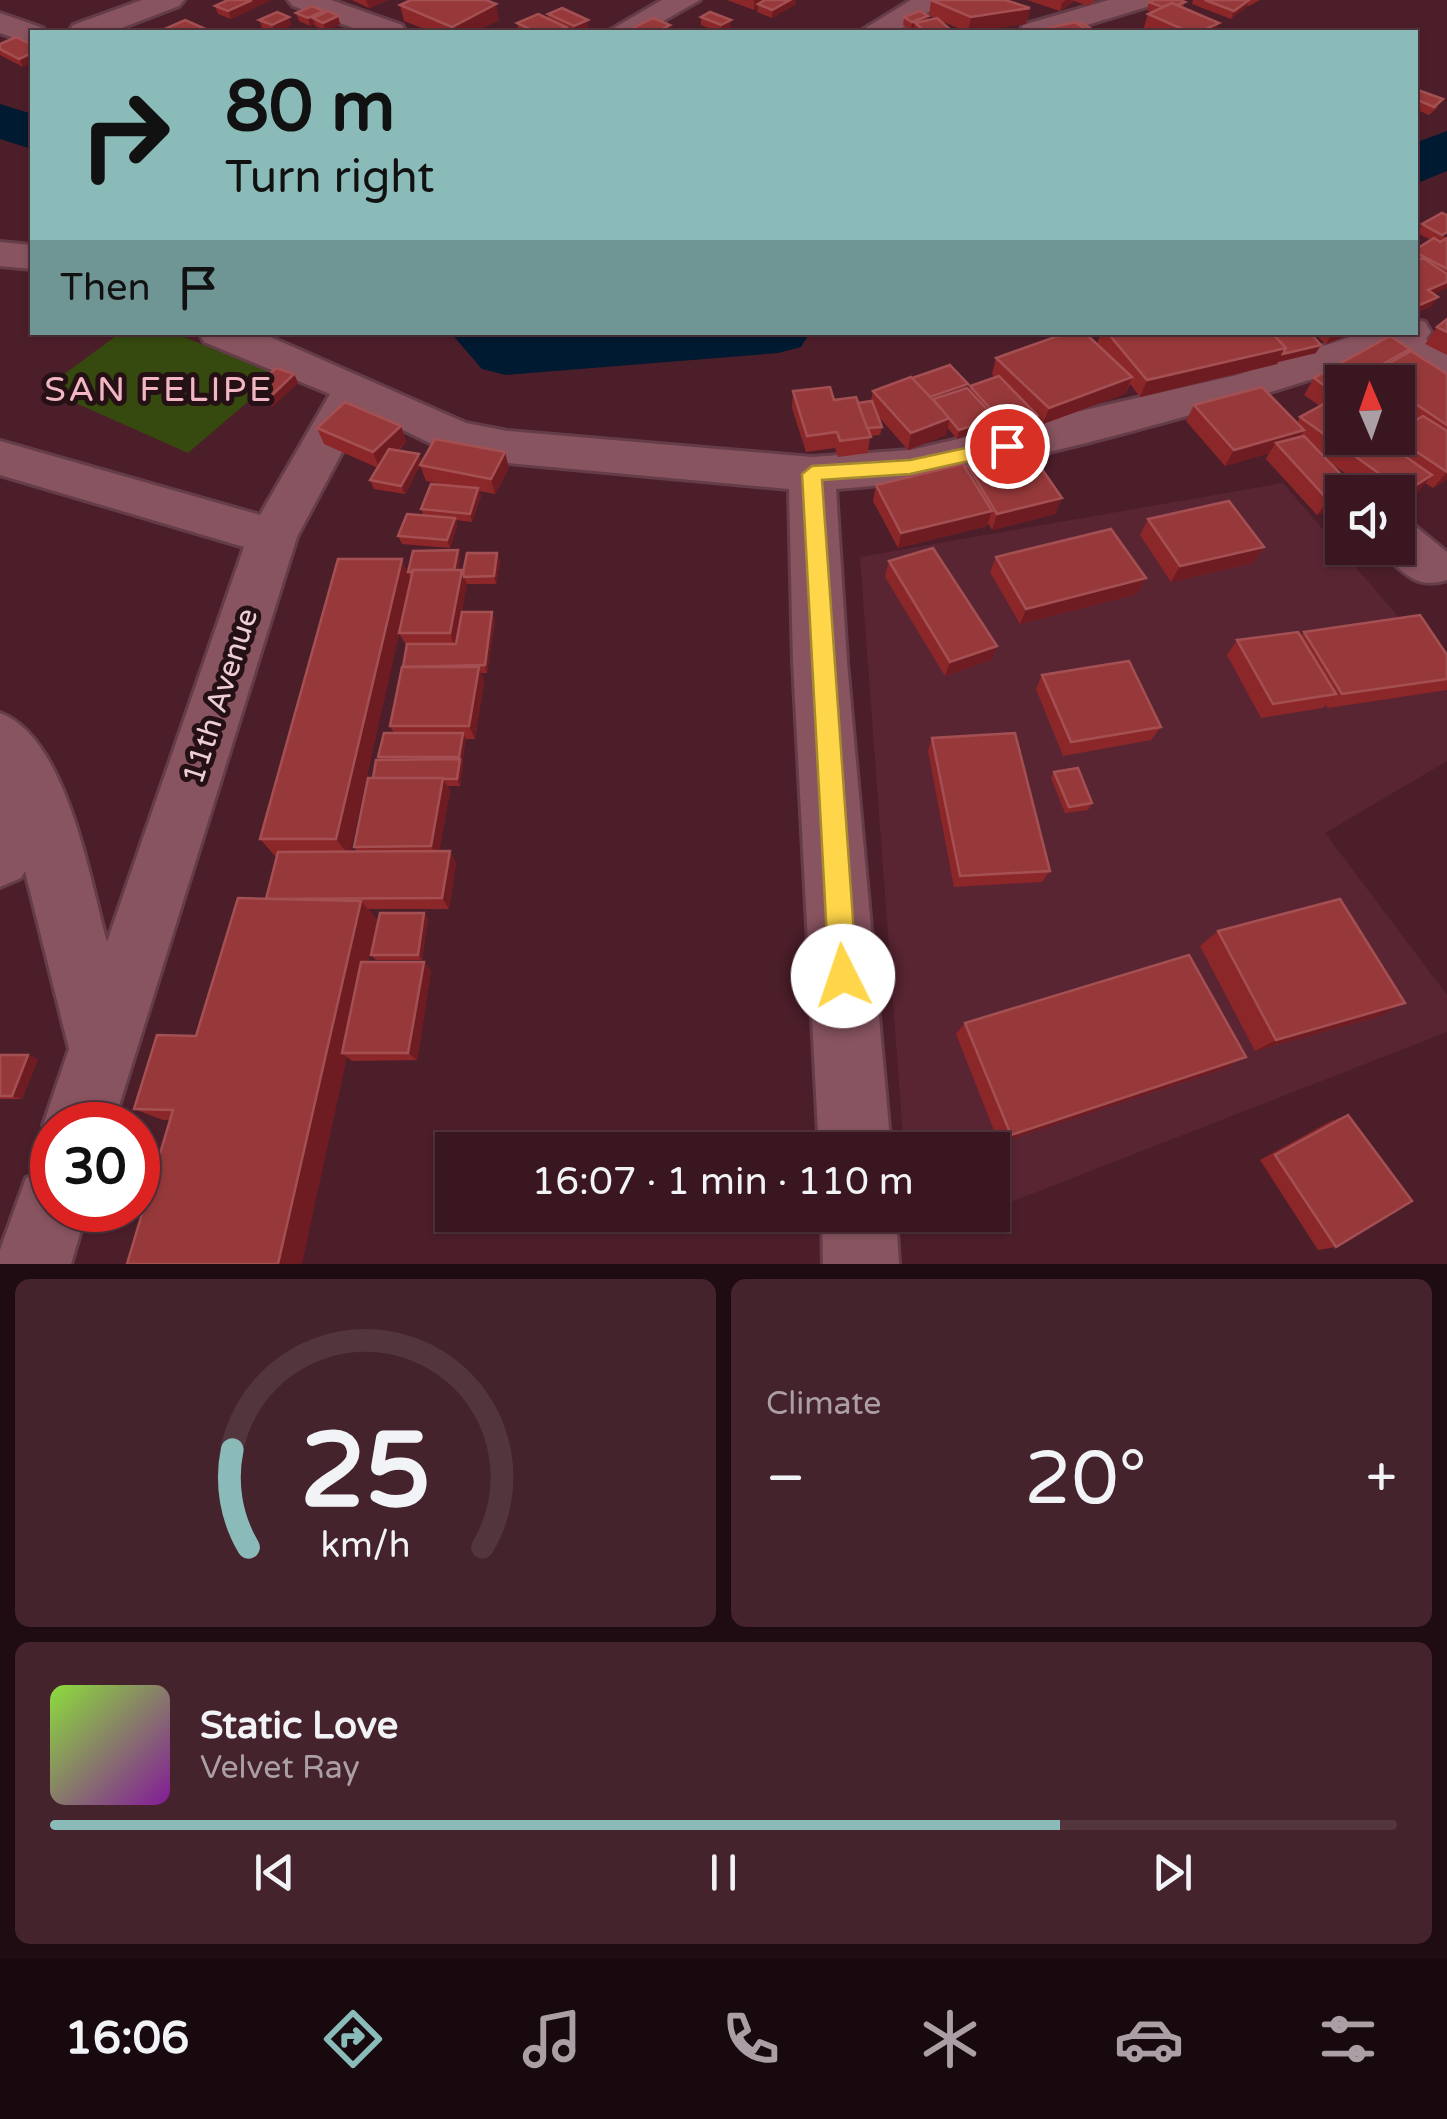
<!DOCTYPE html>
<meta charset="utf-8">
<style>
:root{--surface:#391620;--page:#44232d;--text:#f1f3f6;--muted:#ab9fa5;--line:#53353e;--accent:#8bbbb9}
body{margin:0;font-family:"Varela Round",sans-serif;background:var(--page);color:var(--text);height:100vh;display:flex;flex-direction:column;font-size:38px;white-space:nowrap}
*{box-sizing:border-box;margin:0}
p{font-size:32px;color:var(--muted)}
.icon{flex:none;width:55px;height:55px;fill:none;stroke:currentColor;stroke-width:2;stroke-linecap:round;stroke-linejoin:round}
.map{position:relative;height:1264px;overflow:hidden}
.details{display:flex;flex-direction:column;gap:15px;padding:15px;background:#1f0c12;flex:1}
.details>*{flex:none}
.top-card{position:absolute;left:30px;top:30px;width:1388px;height:305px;border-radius:0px;box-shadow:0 2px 8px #0004,0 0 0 2px var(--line);background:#8bbbb9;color:#111;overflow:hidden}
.needle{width:65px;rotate:358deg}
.tools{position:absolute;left:1325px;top:365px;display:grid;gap:20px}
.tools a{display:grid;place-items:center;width:90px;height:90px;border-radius:0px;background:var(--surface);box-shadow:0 2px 8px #0004,0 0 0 2px var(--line);font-size:50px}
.speed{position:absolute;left:30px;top:1102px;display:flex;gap:20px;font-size:50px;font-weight:700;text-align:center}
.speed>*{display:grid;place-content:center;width:130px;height:130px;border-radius:50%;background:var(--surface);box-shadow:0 2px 8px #0004,0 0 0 2px var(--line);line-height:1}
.speed .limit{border:15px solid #d22;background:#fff;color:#111}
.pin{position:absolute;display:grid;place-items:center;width:85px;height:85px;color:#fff;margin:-42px;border:5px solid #fff;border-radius:50%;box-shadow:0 2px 10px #0007}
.me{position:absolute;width:110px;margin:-55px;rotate:356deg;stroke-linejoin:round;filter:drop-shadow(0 0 8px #0008)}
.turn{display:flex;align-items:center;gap:35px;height:210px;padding:0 30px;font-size:45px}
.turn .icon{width:130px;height:130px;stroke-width:2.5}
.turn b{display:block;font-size:70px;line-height:85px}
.then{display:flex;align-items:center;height:95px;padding:0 30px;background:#0003;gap:20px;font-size:38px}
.big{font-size:75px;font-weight:600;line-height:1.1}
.details .widget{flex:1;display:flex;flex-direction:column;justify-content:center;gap:15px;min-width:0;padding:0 35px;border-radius:15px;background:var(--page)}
.details .dial{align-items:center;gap:0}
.dial svg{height:260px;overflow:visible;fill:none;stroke:var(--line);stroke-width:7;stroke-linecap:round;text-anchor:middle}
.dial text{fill:var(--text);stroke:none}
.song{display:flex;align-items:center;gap:30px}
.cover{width:120px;height:120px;border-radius:15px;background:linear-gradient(135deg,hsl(90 70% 55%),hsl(290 70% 35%))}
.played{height:10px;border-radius:5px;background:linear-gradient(90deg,var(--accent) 75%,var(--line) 75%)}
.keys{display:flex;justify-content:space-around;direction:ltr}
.heat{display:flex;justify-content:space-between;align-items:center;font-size:55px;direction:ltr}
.details .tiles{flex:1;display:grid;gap:15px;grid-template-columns:1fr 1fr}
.widget:last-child{grid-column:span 2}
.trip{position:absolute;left:435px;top:1132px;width:575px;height:100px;border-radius:0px;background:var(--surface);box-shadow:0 2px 8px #0004,0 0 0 2px var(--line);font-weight:600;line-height:100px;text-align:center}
.menu{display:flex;height:160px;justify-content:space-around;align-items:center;background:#17090d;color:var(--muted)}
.menu .icon{width:70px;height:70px}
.menu .active{color:var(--accent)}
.menu b{font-size:45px;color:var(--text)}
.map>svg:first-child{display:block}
.built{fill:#5a2533}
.green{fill:#36490e}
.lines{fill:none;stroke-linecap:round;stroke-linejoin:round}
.river{fill:#001a31;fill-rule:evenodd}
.minor-casing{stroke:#653d49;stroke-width:6}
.minor{fill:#885460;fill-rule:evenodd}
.wall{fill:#8c2729;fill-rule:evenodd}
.shaded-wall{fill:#6e1c22}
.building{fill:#97393b;stroke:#a45053;stroke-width:2.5}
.route{fill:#ffd54a;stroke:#a68a30;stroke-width:2.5}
.labels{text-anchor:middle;stroke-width:10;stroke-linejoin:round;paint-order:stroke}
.street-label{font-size:30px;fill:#edced4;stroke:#251115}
.quarter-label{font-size:35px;letter-spacing:2.5px;fill:#f3b7c3;stroke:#251115}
</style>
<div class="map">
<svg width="1447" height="1264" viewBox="0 0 1447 1264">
<rect width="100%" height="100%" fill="#4c1e2a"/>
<path class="built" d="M1283,483L1447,673V761L1325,833L1447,995V1032L993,1209L992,1150H904L860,557Z"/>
<path class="green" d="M120,333H174L279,375L188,453L44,389Z"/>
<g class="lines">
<g class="river">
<path d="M0,104L32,114V149L0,139Z"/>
<path d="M1447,131V171L1415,184V143Z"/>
<path d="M450,332H810L801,347L778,353L506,375L482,369Z"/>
</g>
<g class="minor-casing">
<g id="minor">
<path d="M142,0H184L179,6L111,32H69L73,25Z"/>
<path d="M288,0H331L402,25L406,32H364L293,6Z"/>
<path d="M662,0H700L644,32H607Z"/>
<path d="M911,0H948L896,32H859Z"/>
<path d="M1109,0H1155L1150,6L1064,32H1019L1023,25Z"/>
<path d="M0,13L43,28L46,32H32V44L0,33Z"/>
<path d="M0,242L32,245V269L0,266Z"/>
<path d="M1415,320L1425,322L1431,332L1426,339L1447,352V385L1388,354C1290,388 1191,416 1090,442C1005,463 923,483 836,489L847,662L891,1150H819L793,662L789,489L507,463L440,448L364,411L297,537L113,1125H52V1148L43,1125L69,1049L25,871L21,878L0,887V713C67,738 89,878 107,942L244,547L0,475V441L260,515L330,394L204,342L199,332H259L466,423L507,431L812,457L910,450L1237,375L1365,332H1415Z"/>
<path d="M1398,520L1415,526L1447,552V580C1416,590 1403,572 1381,552L1378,548H1398Z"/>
<path d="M52,1167V1210H87L71,1264H0V1250L26,1178Z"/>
<path d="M822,1215H896L899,1264H823Z"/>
</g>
</g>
<use href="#minor" class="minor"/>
</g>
<g class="wall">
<path d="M226,0H271L231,19L218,14L215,6Z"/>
<path d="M352,0H388L369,8Z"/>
<path d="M727,0H796V4L772,18L757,12L758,8L754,10Z"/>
<path d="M931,0L1030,8L1026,24L967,32L939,20L951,32H905L914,31V29L911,30L903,25L904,17L927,20L935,18L929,16Z"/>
<path d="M1027,0H1096L1088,6L1074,1L1060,11Z"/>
<path d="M1193,0H1260L1249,6H1247L1231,19L1192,4Z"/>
<path d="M1149,2H1185L1183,7L1216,32H1228H1149L1143,30L1148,14L1151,12L1147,10Z"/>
<path d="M400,5L499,20L474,32H432L404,21Z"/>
<path d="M296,13H324L338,16L340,24L326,31L315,26V24L310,26L299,21Z"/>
<path d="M548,14L588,28L579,32H570L566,30V32H519L517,23L548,19Z"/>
<path d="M289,17L291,25L276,32L262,28L259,20Z"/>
<path d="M701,17L731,28L719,32L701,25Z"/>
<path d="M16,37L23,67L0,55V44Z"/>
<path d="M1415,89L1438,107L1429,115L1415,109Z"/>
<path d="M1422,224L1447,238V288L1433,294L1432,306L1415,313V250L1431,240L1417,233Z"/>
<path d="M1447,319V355L1425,344L1437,327Z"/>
<path d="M1101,332H1309L1316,353L1278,362L1277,364L1140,397L1130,384L1125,394L1043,424L1036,417L1034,424L1004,434L993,423L992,426L957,439L947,427L946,435L908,450L878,416L882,427L880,435L870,436L868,453L838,457L835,448L806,452L792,408L793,391L858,403L871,401L873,391L912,378L967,388L969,390L970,386L995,378L992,374L996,358L1097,344Z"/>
<path d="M1312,332H1356L1326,344Z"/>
<path d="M1406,354L1447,374V479L1433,488L1425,483L1419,491L1398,504V492H1372L1326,460L1357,491L1355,492H1342L1317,515L1266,459L1269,453L1225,466L1186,421L1194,405L1297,423L1300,417L1320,406L1304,395L1314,378ZM1342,382H1398V438H1342Z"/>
<path d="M294,374L298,383L273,406L255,400L251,391Z"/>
<path d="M401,426L406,442L398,451L422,462L509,468L495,494L479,491L481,496L472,522L456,520L457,526L450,548L402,544L398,536L423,515L421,509L453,486L426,481L420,465L405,494L374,489L370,480L378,468L324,444L317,428Z"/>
<path d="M968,466L1062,498L1055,514L992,530L988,523L987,526L898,548L873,501L876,485L966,470Z"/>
<path d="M1148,519L1264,547L1253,563L1171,582L1140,535Z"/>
<path d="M458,550L460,558L458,570L463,573L497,553L500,561L496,584H466L462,612L495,620L487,673H481L484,681L475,739H465L460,786H447L450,791L439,851L456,863L449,909H368L377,920L368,962H424L431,971L417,1060L352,1061L347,1057L170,1120H163L134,1109L196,1036L266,899L277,856H275L260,839L411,581L408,572ZM399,633L407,647L390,726L394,733L378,757L380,760L354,847L357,851H350Z"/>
<path d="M996,557L1137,594L1020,624L990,572Z"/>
<path d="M889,561L991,660L945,676L885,577Z"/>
<path d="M1304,632L1447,655V690L1328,708L1326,705L1323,708L1261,718L1227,655L1237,640L1301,636Z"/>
<path d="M1042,675L1161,727L1151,740L1063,756L1036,689Z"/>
<path d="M932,738L1050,871L1042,882L954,887L928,751Z"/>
<path d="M1054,772L1092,803L1088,810L1065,813L1051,778Z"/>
<path d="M424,913L428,918L422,960H376L371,955Z"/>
<path d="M1218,931L1380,1016L1255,1051L1200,946Z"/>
<path d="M965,1023L1226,1068L999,1143L956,1034Z"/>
<path d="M0,1055L38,1059L22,1099H0Z"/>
<path d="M1348,1115L1336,1247L1318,1250L1260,1160L1331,1121Z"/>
<path d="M121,1210L119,1216H66L56,1214Z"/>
</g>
<g class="shaded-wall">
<path d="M252,0H271L231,19L228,11Z"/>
<path d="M366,0H388L369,8Z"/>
<path d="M754,0H772L758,4V8L754,10Z"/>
<path d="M790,0H796V4L772,18V10Z"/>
<path d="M1066,0H1074L1060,11L1062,3Z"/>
<path d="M1249,0L1246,8L1231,19L1234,11Z"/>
<path d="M496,4L499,20L474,32H453L452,27Z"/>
<path d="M1030,8L1026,24L968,32L971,17Z"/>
<path d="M324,11L326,19L313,18L315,24L310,26L308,18Z"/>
<path d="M338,16L340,24L326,31L323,23Z"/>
<path d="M928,16L927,24L915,23L914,29L911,30L912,22Z"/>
<path d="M289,17L291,25L275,32L272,25Z"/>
<path d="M588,20V28L579,32H574V26Z"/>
<path d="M731,20V28L721,32V25Z"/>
<path d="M1219,23L1215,32H1199Z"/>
<path d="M670,25V32H656Z"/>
<path d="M32,53V63L23,67L19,59Z"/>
<path d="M1447,282V288L1422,299L1428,290Z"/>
<path d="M1438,297L1432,306L1415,313V307Z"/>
<path d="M1333,332H1356L1326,344Z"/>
<path d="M1321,345L1316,353L1278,362L1277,364L1140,397L1147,380L1286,348Z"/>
<path d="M1410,349L1398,365L1370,374L1364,382H1350Z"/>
<path d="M294,374L298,383L273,406L269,398Z"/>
<path d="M1132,377L1125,394L1043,424L1049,408Z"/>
<path d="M968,384L966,392L936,403L925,399Z"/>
<path d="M1342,387V397L1323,408L1333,392Z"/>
<path d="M1037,415L1034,424L1004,434L1006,426Z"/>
<path d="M950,418L946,435L908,450L911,433Z"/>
<path d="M995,418L992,426L957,439L959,430Z"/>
<path d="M401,426L406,442L379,468L373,452Z"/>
<path d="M1304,430L1294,447L1276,443L1269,453L1225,466L1234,450Z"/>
<path d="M505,452L509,468L495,494L491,479Z"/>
<path d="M419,454L422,462L405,494L401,486Z"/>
<path d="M1447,472V479L1433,488Z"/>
<path d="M1432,475L1419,491L1398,504V501L1405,492Z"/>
<path d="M478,488L481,496L472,522L470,514Z"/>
<path d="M1342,495V507L1317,515L1328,500Z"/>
<path d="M1062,498L1055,514L992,530L997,514Z"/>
<path d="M992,511L987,526L898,548L901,533Z"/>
<path d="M455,518L457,526L450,548L447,540Z"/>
<path d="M1264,547L1253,563L1171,582L1180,566Z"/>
<path d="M458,550L460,558L456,580L454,572Z"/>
<path d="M497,553L500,561L496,584L494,576Z"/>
<path d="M402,559L411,581L349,856L336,839Z"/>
<path d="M462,570L467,585L455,647L450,633Z"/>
<path d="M1146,578L1137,594L1020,624L1026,609Z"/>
<path d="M492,612L495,620L487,673L485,665Z"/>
<path d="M997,646L991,660L945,676L950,662Z"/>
<path d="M479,667L484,681L475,739L469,726Z"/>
<path d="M463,733L466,740L462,763L459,757Z"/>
<path d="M460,759L463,766L460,786L457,779Z"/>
<path d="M443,778L450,791L438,858L431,846Z"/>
<path d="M450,851L456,863L449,909L442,898Z"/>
<path d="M361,901L377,920L348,1053H342L347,1057L302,1264H278Z"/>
<path d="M424,913L428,918L422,960L418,955Z"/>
<path d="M424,962L431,971L417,1060L408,1053Z"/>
<path d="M1405,1003L1380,1016L1255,1051L1276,1040Z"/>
<path d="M28,1055L38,1059L22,1099L12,1096Z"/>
<path d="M1246,1057L1226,1068L999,1143L1011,1135Z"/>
<path d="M112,1210H121L119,1216L110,1214Z"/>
</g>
<g class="building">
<path d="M228,0H252L228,11L215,6Z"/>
<path d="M411,0H486L496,4L452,27L400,5Z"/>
<path d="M765,0H790L772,10L758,4Z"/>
<path d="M931,0H1005L1030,8L971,17Z"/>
<path d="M1154,0H1180L1185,2L1178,5L1172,3L1162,7L1149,2Z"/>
<path d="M1205,0H1249L1234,11Z"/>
<path d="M1172,3L1219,23L1199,32H1189L1148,14Z"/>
<path d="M312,6L324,11L308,18L296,13Z"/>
<path d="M562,8L588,20L574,26L548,14Z"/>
<path d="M328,11L338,16L323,23L313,18Z"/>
<path d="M920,11L928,16L912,22L904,17Z"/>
<path d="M277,12L289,17L272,25L259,20Z"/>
<path d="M710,12L731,20L721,25L701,17Z"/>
<path d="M538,14L566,27L554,32H536L517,23Z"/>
<path d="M653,18L670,25L656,32H625Z"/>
<path d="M937,18L952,31L926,32L915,23Z"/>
<path d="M185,20L212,32H158Z"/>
<path d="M1076,22L1091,32H1048L1043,29Z"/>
<path d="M1082,23L1096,32H1091L1078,24Z"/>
<path d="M884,30H900L901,32H885Z"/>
<path d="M16,37L32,45V53L19,59L0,49V44Z"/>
<path d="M1415,89L1443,99L1434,107L1415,99Z"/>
<path d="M1442,213L1447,215V232L1442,235L1422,224Z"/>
<path d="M1434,238L1440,242L1447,238V269L1415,252V250Z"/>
<path d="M1423,258L1447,274V282L1428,290L1438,297L1415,307V261Z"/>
<path d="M1447,319V332L1437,327Z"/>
<path d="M1069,332H1084L1132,377L1049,408L996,358Z"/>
<path d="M1107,332H1271L1286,348L1147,380Z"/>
<path d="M1271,332H1309L1321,345L1283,354L1286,348Z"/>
<path d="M1390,336L1410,349L1350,382H1342V387L1333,392L1314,378Z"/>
<path d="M1411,351L1447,374V425L1398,392V382H1383L1370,374Z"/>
<path d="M950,365L968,384L930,397L912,378Z"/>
<path d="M276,368L294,374L269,398L251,391Z"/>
<path d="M999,376L1037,415L1006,426L970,386Z"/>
<path d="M911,377L950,418L911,433L873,391Z"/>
<path d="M830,387L834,400L856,397L871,437L840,441L837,432L807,436L793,391Z"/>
<path d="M1262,387L1304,430L1234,450L1194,405Z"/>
<path d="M967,388L995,418L959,430L933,399Z"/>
<path d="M1335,398L1342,403V438H1393L1407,447L1399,452L1432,475L1405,492L1300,417Z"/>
<path d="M872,401L882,427L867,428L858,403Z"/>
<path d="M345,402L401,426L373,452L317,428Z"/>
<path d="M1398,409L1416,420L1398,431Z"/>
<path d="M1423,416L1447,431V472L1396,438H1398V431Z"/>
<path d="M1304,436L1357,491L1342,492V495L1328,500L1276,443Z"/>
<path d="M435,439L505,452L491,479L420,465Z"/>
<path d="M389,449L419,454L401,486L370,480Z"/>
<path d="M1030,452L1062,498L997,514L968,466Z"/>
<path d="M963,464L992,511L901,533L876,485Z"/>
<path d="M431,484L478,488L470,514L421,509Z"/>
<path d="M1229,501L1264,547L1180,566L1148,519Z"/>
<path d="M407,514L455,518L447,540L398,536Z"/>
<path d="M1111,529L1146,578L1026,609L996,557Z"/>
<path d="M933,548L997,646L950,662L889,561Z"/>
<path d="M458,550L454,570H413V572H408L413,551Z"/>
<path d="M467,553H497L494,576L464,577L463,573Z"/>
<path d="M338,559H402L336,839H260Z"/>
<path d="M413,570H462L450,633H399Z"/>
<path d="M462,612H492L485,665L403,667L407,644H456Z"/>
<path d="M1420,615L1447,655V679L1342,694L1304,632Z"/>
<path d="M1298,632L1336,694L1273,704L1237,640Z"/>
<path d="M1129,661L1161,727L1071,742L1042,675Z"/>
<path d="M402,667H479L469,726H390Z"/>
<path d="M384,733H463L459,757H378Z"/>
<path d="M1015,733L1050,871L960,876L932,738Z"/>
<path d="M460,759L457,779L373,778L376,760Z"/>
<path d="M1078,768L1092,803L1069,807L1054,772Z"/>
<path d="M368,778H443L431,846L354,847Z"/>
<path d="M450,851L442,898L266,899L278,852Z"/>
<path d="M238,898L361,901L278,1264H127L173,1110L134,1109L157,1035L196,1036Z"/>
<path d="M1340,899L1405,1003L1276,1040L1218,931Z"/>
<path d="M380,913H424L418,955H371Z"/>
<path d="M1189,955L1246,1057L1011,1135L965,1023Z"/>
<path d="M361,962H424L408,1053H342Z"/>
<path d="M0,1055H28L12,1096H0Z"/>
<path d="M1348,1115L1412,1201L1336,1247L1275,1155Z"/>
<path d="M57,1210H112L110,1214H56Z"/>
</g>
<path class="route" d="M1007,439L1017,446L1014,451L910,474L822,480L857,976L853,986L843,990L833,986L829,976L802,474L812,466L910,460Z"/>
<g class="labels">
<g class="street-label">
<text transform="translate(220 696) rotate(-72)" y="10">11th Avenue</text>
</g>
<g class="quarter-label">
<text x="159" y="401">SAN FELIPE</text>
</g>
</g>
</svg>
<div class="tools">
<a><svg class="needle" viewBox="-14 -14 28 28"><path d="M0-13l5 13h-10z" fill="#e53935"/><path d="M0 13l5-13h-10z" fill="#ab9fa5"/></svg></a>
<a><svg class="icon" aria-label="sound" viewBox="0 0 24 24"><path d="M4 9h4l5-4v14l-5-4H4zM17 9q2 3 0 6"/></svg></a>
</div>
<div class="speed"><div class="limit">30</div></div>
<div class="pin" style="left:1007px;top:446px;background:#d93025"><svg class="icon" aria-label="arrive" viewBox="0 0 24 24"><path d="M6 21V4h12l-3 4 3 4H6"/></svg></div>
<svg class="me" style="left:843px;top:976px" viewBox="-20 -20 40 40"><circle r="19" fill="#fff"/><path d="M0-13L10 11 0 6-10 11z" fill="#ffd54a"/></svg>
<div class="trip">16:07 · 1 min · 110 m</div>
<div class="top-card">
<div class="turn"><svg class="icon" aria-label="right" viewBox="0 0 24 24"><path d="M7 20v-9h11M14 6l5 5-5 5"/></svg><div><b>80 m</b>Turn right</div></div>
<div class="then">Then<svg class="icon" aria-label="arrive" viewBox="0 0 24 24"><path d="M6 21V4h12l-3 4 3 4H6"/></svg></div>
</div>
</div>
<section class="details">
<div class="tiles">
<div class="widget dial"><svg viewBox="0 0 100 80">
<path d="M14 69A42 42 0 1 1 86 69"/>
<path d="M14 69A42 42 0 0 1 9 39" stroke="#8bbbb9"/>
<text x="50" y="56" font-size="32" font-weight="700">25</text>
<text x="50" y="72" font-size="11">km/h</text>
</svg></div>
<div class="widget"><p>Climate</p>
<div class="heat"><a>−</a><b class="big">20°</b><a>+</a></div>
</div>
<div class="widget">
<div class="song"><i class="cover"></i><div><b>Static Love</b><p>Velvet Ray</p></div></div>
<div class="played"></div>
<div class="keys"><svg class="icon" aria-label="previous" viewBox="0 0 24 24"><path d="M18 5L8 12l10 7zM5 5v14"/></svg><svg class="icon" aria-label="pause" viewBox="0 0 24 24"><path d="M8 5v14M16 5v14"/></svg><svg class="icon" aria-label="next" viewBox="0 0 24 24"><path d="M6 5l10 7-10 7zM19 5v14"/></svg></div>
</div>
</div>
</section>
<nav class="menu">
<b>16:06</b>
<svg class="icon active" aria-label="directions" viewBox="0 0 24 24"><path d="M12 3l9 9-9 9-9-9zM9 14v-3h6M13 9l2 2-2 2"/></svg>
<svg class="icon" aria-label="music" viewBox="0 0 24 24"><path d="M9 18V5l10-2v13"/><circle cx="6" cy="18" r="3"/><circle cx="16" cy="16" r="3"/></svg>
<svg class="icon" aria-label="phone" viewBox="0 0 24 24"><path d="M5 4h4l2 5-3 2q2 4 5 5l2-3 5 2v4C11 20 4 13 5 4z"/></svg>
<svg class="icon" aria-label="climate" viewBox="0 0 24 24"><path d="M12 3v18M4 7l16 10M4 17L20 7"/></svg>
<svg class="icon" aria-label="car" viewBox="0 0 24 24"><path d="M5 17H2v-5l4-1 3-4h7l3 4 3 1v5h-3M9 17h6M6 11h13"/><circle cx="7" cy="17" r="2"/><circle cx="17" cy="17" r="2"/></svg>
<svg class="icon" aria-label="filters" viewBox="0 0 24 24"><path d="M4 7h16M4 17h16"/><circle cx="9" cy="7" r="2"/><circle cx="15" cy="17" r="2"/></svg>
</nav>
